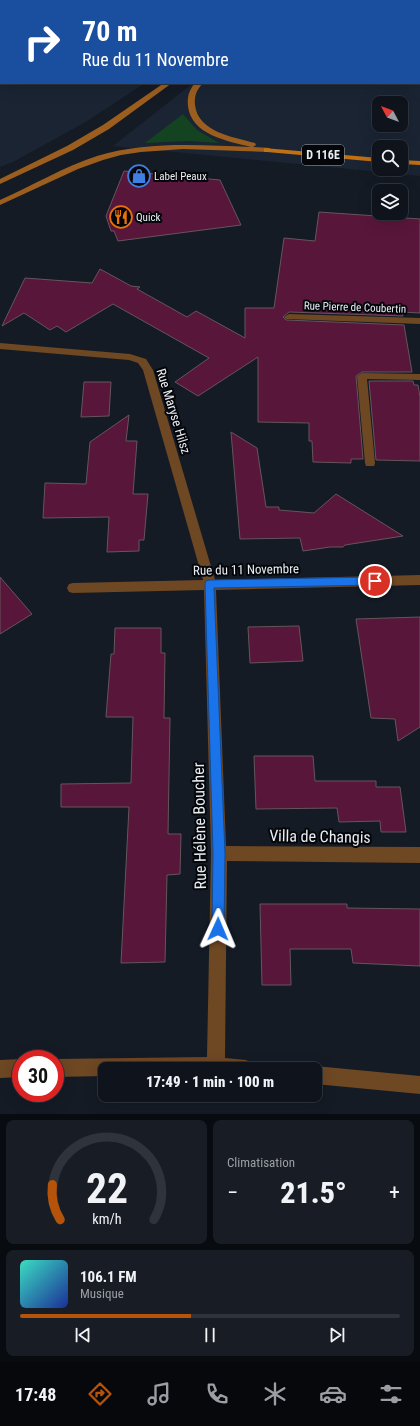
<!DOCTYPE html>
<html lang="fr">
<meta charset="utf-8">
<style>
:root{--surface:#0f141c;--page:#181d25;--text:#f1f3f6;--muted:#9b9ea3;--line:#2f333b;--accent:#b45309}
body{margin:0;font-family:"Roboto Condensed",sans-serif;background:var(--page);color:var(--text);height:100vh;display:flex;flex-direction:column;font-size:15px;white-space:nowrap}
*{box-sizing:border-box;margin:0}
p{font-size:13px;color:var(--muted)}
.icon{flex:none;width:22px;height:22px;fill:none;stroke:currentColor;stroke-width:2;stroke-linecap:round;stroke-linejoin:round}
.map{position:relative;height:1114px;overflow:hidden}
.drawer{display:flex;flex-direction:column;gap:6px;padding:6px;background:#080b0f;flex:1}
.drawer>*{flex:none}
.hud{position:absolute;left:0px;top:0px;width:420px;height:84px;box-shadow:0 4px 16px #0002,0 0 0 1px var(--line);background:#1a4fa0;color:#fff;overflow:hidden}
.needle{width:26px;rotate:311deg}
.buttons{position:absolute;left:372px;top:96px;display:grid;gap:8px}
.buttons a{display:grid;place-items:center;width:36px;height:36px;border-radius:8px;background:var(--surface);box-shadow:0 4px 16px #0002,0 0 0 1px var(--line);font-size:20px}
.speed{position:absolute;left:12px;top:1050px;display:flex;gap:8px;font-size:20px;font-weight:700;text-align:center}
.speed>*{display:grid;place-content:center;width:52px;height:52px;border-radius:50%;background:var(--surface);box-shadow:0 4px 16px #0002,0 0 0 1px var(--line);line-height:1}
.speed .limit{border:6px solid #d22;background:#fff;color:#111}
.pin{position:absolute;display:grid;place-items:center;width:34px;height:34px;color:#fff;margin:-17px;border:2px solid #fff;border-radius:50%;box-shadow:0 1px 4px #0007}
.me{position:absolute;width:44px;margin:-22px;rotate:1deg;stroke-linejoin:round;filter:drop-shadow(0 0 3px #0008)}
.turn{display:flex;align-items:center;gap:14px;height:84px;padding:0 16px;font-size:18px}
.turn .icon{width:52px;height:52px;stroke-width:2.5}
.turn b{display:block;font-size:28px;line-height:34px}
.big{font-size:30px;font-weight:800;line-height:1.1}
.drawer .tile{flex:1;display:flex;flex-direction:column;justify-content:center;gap:6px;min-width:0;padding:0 14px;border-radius:8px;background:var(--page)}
.drawer .dial{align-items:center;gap:0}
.dial svg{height:104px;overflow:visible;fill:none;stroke:var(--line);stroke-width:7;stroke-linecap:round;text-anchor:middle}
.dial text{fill:var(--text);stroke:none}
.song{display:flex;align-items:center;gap:12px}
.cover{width:48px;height:48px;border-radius:6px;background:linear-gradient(135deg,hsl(170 70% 55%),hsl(230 70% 35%))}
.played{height:4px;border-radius:2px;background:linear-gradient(90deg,var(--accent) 45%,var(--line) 45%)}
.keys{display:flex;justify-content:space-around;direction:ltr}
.heat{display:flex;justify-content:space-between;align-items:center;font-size:22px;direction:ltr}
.drawer .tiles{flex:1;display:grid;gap:6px;grid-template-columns:1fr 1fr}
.tile:last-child{grid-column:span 2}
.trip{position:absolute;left:98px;top:1062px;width:224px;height:40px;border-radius:8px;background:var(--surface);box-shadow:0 4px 16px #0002,0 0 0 1px var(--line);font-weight:800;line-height:40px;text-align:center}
.dock{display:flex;height:64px;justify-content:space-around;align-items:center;background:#06080b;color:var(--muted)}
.dock .icon{width:28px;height:28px}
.dock .on{color:var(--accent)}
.dock b{font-size:18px;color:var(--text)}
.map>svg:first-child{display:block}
.built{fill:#1a2433;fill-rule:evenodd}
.green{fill:#134320}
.building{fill:#58163a;stroke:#65555c}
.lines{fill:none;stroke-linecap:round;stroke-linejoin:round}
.pedestrian{fill:#6e4723;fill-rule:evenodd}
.minor{fill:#6e4723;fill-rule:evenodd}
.tertiary{fill:#6e4723;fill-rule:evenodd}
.secondary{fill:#9c5e1e;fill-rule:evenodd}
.primary{fill:#c17012;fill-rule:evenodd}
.motorway{fill:#d5873c;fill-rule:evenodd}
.route{fill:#1a73e8;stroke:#114b97}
.labels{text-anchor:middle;stroke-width:4;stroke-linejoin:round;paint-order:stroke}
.far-poi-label{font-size:11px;fill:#e9eef5;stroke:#04060a;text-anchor:start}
.far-street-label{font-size:11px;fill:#e9eef5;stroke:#04060a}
.shield{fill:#04060a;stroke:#a4a8ae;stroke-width:1}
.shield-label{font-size:12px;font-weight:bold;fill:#e9eef5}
.street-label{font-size:13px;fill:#e9eef5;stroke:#04060a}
.near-street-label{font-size:16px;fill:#e9eef5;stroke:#04060a}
</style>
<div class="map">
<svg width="420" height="1114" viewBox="0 0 420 1114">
<rect width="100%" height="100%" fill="#141b25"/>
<g class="built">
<path d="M0,0H213L217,1H1V83H145L84,123L13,162L0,167Z"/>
<path d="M286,0H420V176L113,146L193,83H419V1H286ZM379,103H401V125H379ZM379,147H401V169H379Z"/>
</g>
<path class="green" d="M183,114L197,130L219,143L189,141L145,143Z"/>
<g class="building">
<path d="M124,171L220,180L241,225L118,241L114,231H111L106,216Z"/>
<path d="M319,212L420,219V313L402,312L403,316L289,312L283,317L286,320L404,325L412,372H362L356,376L363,459H351V463L313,462L312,441H309V423L258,422V357L198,396L175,382L209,358L113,304L66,332L57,326L50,330L24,313L2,326L25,278L92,283L100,269L131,286L140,287L137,289L187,317L196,311L245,338V308H274L284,238L315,241Z"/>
<path d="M369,381H413L414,385H418L420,397V461L376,460Z"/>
<path d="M84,382H111L109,416L81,417Z"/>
<path d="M129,415L126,441H137L133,494H148L144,540H139V551L107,552L109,517L43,518L45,483L86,484L90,442Z"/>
<path d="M231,432L257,448L266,507H279V510L314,513L336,494L403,536L345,545L343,547H330L303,551L300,538L240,539Z"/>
<path d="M0,577L32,614L0,634Z"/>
<path d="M420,617V727L398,741L395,719L371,718L356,619Z"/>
<path d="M299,626L303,661L250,663L248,627Z"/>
<path d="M115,628H161V653H165L164,718H170L168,834H181L180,874L167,875L165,962L121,963L129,807H61V784L131,783L133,717H106L111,654H114Z"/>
<path d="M254,756H313L315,781H376V787H400L406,832H381L380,821L339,822L337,808L256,809Z"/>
<path d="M260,904H347V908L420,909V966L353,963L351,949H290L291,985H262Z"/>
</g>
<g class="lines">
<g class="pedestrian">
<path d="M289,314L420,318V324L286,319L284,317Z"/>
<path d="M362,373L420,374V380L367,379L375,463L374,466H366L365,463L357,376Z"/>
</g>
<g class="minor">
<path d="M0,343L130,354L146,359L153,370L215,580L420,575V585L216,590L226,846L420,847V863L227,861L225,1058L246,1060L252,1063L255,1069H105V1076L55,1077V1059L207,1057L211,853L204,590L73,593L69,592L67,588L69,584L73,583L203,580L143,370L138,363L129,360L0,349Z"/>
<path d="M21,1059V1077L0,1078V1060Z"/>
<path d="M315,1066L420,1076V1094L315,1084V1069H309Z"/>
</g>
<path class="tertiary" d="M234,0H243L244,1H235Z"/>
<g class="secondary">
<path d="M164,83H172L109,129L73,150L0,184V179L67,146L103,125Z"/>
<path d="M195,83H203C197,90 194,95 195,105C198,132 233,137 255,143L256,145L253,147L270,148V152L183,149L141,152L121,155L103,160L78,169L0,205V200C32,186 63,167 97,156C147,141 199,145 251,147C228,141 191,135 188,106C187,97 189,90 195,83Z"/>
</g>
<g class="primary">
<path d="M264,148L379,158V162L267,152H264Z"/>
<path d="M401,160L420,161V165L401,164Z"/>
</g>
<rect class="motorway" x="0" y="34" width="1" height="5"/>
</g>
<path class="route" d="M375,577L378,578L380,581L378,584L375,585L214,588L225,853L224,929L222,933L218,935L214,933L212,929L213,853L205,584L206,581L210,580Z"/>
<defs>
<g id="shop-ring" transform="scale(1.15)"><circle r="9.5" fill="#04060a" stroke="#3f7fe0" stroke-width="1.5"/><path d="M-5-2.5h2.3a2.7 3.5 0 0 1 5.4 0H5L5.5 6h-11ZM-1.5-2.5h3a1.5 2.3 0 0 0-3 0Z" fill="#3f7fe0"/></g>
<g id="restaurant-ring" transform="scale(1.15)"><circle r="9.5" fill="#04060a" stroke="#e8710a" stroke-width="1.5"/><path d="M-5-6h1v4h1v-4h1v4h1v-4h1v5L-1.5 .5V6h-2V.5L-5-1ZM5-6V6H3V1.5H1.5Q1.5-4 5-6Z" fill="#e8710a"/></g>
</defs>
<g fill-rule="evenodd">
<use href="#shop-ring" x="139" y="176"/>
<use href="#restaurant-ring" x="121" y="217"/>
</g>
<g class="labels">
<g class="far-poi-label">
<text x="154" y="180">Label Peaux</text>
<text x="136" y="221">Quick</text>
</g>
<g class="far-street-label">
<text transform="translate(355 307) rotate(2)" y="4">Rue Pierre de Coubertin</text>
</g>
<rect class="shield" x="302" y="145" width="42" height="20" rx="3"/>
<g class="shield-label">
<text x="323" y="159">D 116E</text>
</g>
<g class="street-label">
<text transform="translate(174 411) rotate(73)" y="5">Rue Maryse Hilsz</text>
<text transform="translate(246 569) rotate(-1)" y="5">Rue du 11 Novembre</text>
</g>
<g class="near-street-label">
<text transform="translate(199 826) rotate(-91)" y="6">Rue Hélène Boucher</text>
<text transform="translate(320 836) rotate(1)" y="6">Villa de Changis</text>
</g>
</g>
</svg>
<div class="buttons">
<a><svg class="needle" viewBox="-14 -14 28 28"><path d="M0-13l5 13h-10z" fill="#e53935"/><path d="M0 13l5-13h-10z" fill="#9b9ea3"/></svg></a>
<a><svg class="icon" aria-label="search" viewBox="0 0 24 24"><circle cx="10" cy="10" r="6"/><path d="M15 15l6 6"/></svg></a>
<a><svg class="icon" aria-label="layers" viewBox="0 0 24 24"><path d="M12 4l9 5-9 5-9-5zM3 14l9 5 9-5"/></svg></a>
</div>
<div class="speed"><div class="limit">30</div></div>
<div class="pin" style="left:375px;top:581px;background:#d93025"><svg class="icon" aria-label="arrive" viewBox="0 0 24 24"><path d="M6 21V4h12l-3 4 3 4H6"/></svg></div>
<svg class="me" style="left:218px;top:929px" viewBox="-20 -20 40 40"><path d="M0-17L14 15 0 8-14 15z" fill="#1a73e8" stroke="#fff" stroke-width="4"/></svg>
<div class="trip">17:49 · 1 min · 100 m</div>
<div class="hud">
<div class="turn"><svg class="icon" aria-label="right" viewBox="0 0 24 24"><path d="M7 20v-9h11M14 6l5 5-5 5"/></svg><div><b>70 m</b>Rue du 11 Novembre</div></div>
</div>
</div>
<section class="drawer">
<div class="tiles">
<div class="tile dial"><svg viewBox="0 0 100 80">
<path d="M14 69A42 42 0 1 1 86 69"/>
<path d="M14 69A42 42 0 0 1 8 42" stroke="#b45309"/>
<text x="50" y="56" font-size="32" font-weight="700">22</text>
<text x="50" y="72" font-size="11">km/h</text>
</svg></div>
<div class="tile"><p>Climatisation</p>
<div class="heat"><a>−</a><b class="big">21.5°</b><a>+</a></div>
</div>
<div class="tile">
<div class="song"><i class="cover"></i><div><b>106.1 FM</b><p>Musique</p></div></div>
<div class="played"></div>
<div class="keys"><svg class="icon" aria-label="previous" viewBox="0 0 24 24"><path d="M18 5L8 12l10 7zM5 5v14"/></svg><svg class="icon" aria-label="pause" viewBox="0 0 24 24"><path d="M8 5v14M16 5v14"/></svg><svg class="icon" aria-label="next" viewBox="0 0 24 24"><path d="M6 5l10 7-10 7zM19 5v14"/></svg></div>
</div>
</div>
</section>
<nav class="dock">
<b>17:48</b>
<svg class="icon on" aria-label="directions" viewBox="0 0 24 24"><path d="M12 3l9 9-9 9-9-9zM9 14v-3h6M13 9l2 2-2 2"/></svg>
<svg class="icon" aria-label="music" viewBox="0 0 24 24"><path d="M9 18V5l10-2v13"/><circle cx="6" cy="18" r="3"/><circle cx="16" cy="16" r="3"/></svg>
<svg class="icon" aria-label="phone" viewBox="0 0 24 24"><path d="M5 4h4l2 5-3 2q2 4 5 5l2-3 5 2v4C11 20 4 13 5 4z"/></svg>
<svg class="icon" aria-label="climate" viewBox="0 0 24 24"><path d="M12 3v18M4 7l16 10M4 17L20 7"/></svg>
<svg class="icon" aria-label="car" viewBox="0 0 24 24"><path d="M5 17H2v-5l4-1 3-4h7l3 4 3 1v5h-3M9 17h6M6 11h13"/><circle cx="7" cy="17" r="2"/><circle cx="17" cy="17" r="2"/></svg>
<svg class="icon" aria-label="filters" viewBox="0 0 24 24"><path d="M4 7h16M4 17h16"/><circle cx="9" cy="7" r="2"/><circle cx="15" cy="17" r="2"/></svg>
</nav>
